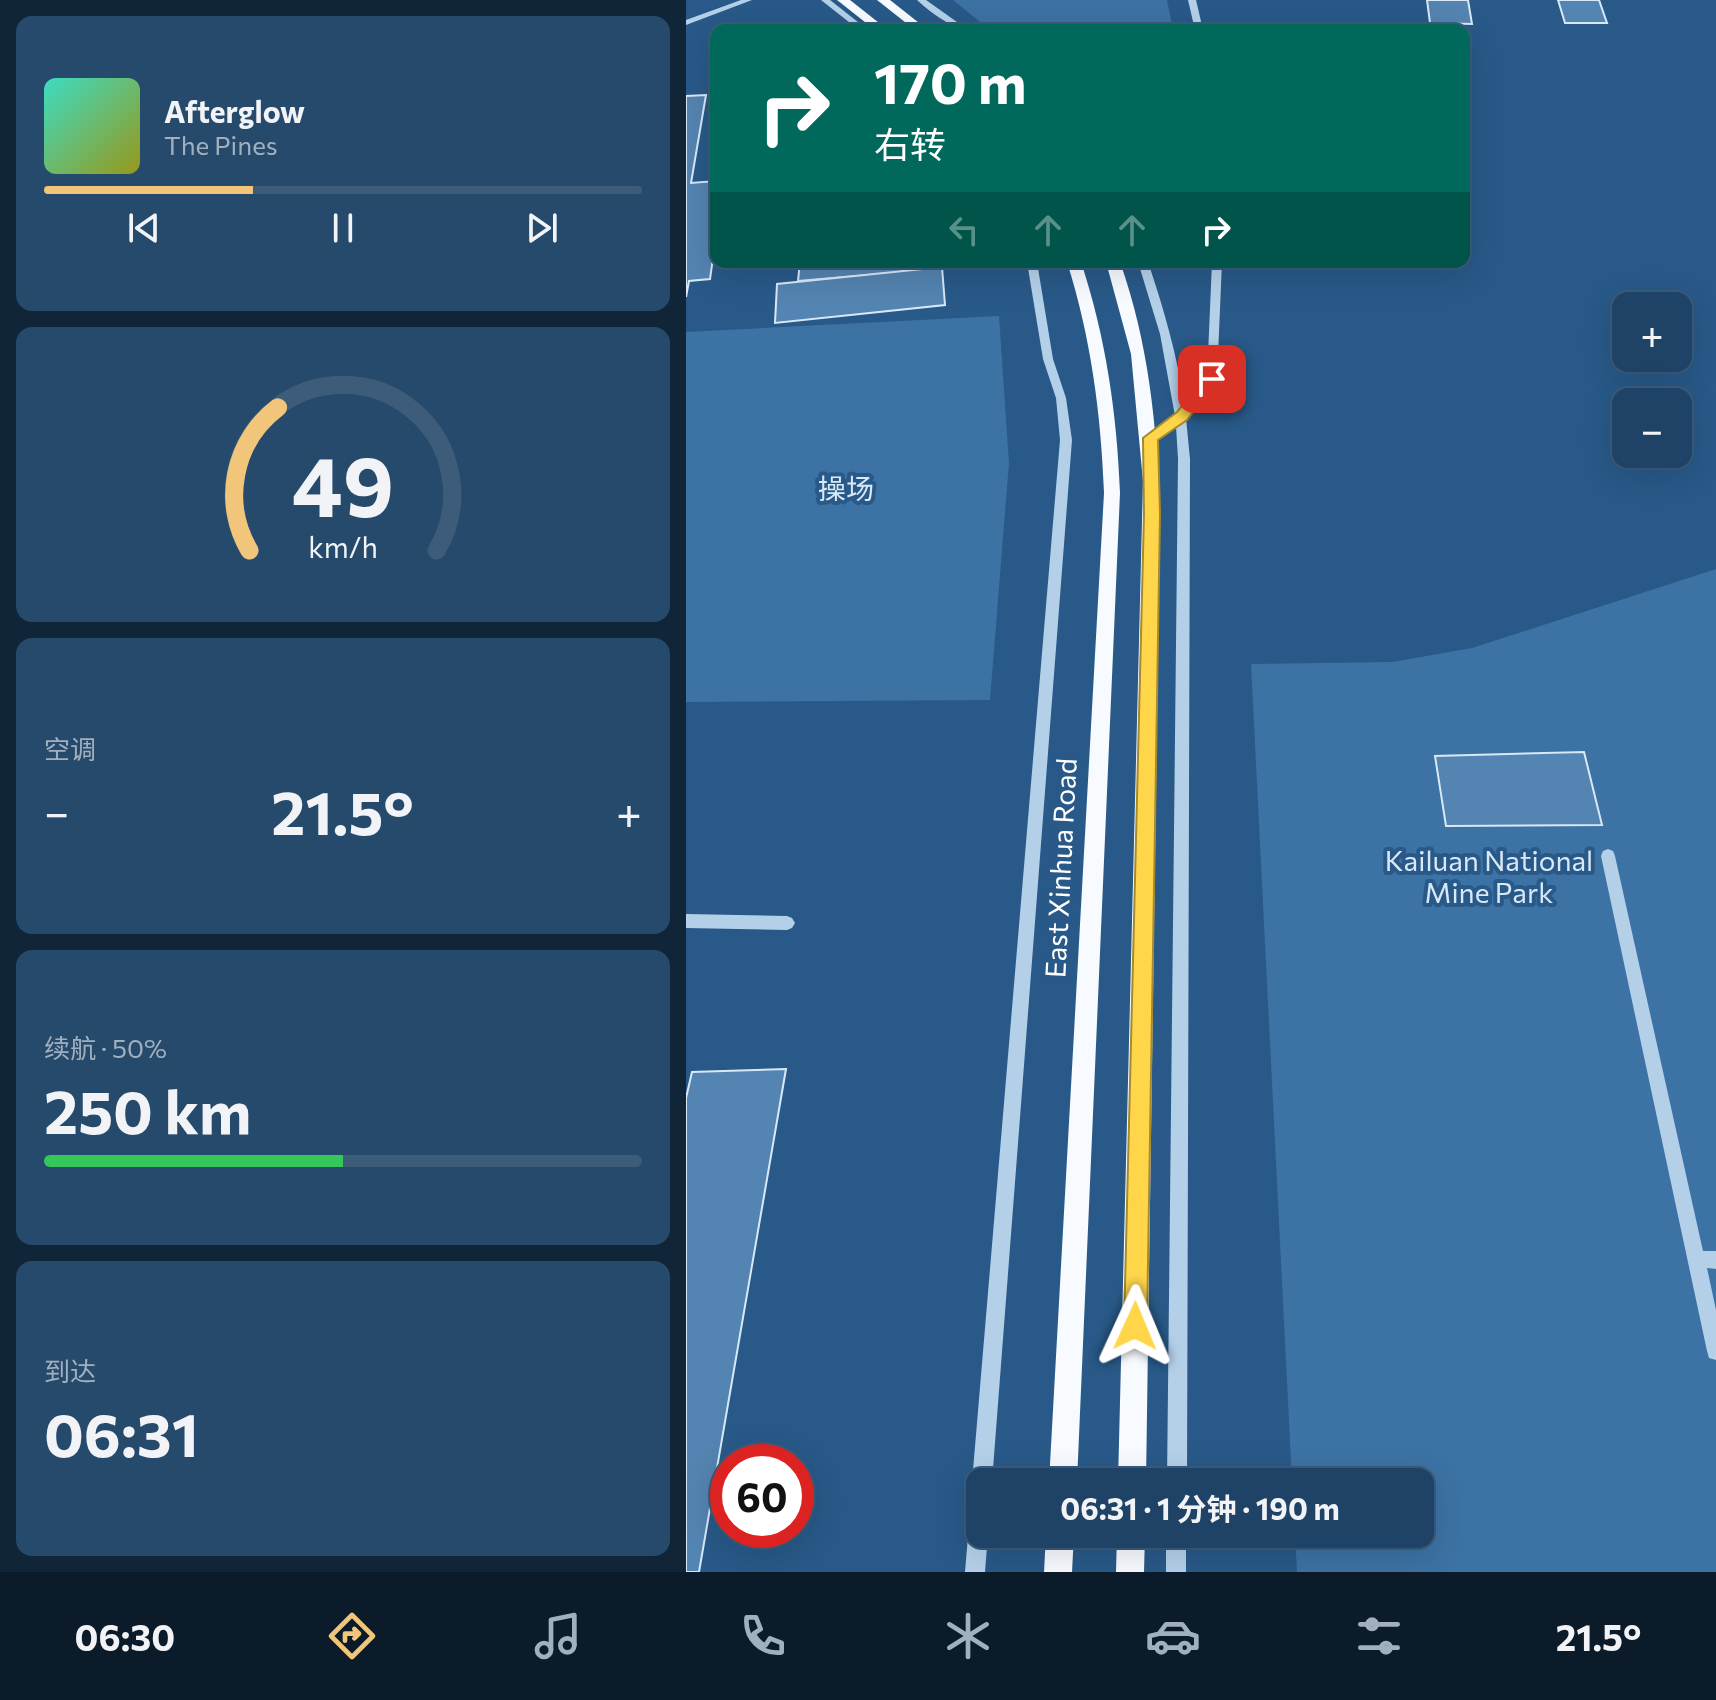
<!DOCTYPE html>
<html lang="zh">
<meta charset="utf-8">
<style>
:root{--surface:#1e4366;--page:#264a6c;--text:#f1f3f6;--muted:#a1b0bf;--line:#3c5c7a;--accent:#f1c67a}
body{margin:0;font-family:Commissioner,"Noto Sans SC",sans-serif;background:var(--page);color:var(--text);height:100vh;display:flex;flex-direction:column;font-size:30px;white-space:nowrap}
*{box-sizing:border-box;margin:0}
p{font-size:26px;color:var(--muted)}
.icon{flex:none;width:44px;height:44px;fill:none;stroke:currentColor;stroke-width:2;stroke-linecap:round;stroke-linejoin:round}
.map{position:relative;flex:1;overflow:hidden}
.drawer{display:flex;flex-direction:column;gap:16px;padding:16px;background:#102538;width:686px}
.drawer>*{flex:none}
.banner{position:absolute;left:24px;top:24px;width:760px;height:244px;border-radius:16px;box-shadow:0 8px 32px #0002,0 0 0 2px var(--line);background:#00695c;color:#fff;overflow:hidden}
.fabs{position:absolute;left:926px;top:292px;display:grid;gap:16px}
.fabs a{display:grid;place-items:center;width:80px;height:80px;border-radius:16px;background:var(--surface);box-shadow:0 8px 32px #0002,0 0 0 2px var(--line);font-size:40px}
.speed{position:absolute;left:24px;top:1444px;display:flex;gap:16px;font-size:40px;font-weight:700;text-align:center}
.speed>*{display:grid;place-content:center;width:104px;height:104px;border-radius:50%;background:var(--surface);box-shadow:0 8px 32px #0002,0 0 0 2px var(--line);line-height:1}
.speed .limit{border:12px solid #d22;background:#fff;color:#111}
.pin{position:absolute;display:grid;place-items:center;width:68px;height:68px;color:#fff;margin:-34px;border-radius:16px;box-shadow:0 4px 12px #0006}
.me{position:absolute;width:88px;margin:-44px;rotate:1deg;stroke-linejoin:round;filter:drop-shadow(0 0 6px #0008)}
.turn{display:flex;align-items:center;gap:28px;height:168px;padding:0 32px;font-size:36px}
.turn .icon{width:104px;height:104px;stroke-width:2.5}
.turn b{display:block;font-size:56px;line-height:68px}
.lanes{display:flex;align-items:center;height:76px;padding:0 32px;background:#0003;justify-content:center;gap:40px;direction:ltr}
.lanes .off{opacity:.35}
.big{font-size:60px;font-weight:700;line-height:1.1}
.drawer .card{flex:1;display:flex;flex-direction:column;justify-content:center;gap:12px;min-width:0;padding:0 28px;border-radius:16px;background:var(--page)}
.drawer .dial{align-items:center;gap:0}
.dial svg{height:208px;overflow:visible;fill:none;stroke:var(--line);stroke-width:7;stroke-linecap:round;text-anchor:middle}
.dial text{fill:var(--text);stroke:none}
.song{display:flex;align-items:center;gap:24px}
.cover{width:96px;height:96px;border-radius:12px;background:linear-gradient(135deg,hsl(170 70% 55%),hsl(60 70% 35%))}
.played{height:8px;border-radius:4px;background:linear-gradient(90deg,var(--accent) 35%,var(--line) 35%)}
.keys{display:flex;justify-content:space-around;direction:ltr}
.heat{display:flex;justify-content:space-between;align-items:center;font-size:44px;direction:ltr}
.charge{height:12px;border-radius:6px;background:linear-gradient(90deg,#34c759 50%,var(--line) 0)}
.trip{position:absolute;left:280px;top:1468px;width:468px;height:80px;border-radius:16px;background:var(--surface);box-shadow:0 8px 32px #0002,0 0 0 2px var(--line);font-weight:700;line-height:80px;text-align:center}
.tabs{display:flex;height:128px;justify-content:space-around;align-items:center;background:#0c1b29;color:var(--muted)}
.tabs .icon{width:56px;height:56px}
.tabs .active{color:var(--accent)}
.tabs b{font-size:36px;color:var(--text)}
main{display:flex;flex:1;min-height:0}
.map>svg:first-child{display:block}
.green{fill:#3c72a4}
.building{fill:#5484b1;stroke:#d8e8f7;stroke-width:2}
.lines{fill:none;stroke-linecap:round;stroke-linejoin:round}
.minor{fill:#b4d0e9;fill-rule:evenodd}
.major{fill:#f7fafe;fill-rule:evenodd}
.route{fill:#ffd54a;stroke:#a68a30;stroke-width:2}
.labels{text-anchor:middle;stroke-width:8;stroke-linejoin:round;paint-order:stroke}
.park-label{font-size:28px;fill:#d8e8f7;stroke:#285988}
.street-label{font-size:28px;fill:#fff;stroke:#285988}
</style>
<main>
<section class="drawer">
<div class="card">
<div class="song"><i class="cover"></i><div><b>Afterglow</b><p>The Pines</p></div></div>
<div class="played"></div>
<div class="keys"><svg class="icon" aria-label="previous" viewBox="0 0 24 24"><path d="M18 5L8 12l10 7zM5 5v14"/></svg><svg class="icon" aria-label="pause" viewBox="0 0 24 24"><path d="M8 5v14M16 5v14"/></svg><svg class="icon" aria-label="next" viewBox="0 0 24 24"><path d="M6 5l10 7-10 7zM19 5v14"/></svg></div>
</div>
<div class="card dial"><svg viewBox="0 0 100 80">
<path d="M14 69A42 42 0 1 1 86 69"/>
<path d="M14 69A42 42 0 0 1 25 14" stroke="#f1c67a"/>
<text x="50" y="56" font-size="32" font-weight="700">49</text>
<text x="50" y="72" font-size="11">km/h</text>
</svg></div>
<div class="card"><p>空调</p>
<div class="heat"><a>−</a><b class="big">21.5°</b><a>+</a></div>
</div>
<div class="card"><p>续航 · 50%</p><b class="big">250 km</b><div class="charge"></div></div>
<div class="card"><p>到达</p><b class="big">06:31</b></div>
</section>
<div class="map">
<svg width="1030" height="1572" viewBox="0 0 1030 1572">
<rect width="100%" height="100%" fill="#285988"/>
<g class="green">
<path d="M267,0H481L487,30H304Z"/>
<path d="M313,316L323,463L304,700L0,702V332Z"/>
<path d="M1030,569V1572H611L609,1534H734V1482H606L565,664L706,662L786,648Z"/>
</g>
<g class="building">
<path d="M741,0H782L786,24L744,23Z"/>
<path d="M872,0H913L921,23H879Z"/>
<path d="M20,95L5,183L30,181V237L24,279L3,281L0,297V96Z"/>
<path d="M114,262H217V272L112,281Z"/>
<path d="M256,267L259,305L89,323L91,284Z"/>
<path d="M898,752L916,825L760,826L749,756Z"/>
<path d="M100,1069L13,1572H0V1098L6,1072Z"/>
</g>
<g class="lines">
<g class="minor">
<path d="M55,0H66L0,25V20Z"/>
<path d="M135,0H144L182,30H173Z"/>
<path d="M231,0H240L271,22L291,30C267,30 249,16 231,0Z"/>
<path d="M502,0H510L517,30H509Z"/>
<path d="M341,262H351L367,359L380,398L386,440L306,1482H294V1491L289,1489L286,1482L374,440L370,398L357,359Z"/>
<path d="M452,262H462C478,309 491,356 499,405L521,378L526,262H536L531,379L500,418L504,459L501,1482H481L492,459L490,426L468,441H460L458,438L489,416L474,334Z"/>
<path d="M922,849L927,851L929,856L1017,1251H1030V1269L1021,1268L1030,1310V1360L1023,1358L1021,1351L915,856L917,851Z"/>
<path d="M0,914L101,916L106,918L109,923L106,928L101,930L0,928Z"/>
<path d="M294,1502V1534H302L299,1572H279L284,1512L287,1505Z"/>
<rect x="480" y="1534" width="20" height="38"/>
</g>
<g class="major">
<path d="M151,0H164L202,30H189Z"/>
<path d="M191,0H204L242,30H229Z"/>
<path d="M381,262H395C420,338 431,414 434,493L391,1482H363L418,493C415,414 405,338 381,262Z"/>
<path d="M420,262H434C463,344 471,427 474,513L460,1482H432L457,481L445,354Z"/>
<path d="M360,1534H388L386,1572H358Z"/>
<path d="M431,1534H459L458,1572H430Z"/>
</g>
</g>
<path class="route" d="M526,374L533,379L501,420L472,440L474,513L461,1326L458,1334L449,1338L441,1334L438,1326L458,513L457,438L491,412L521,375Z"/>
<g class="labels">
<g class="park-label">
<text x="160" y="499">操场</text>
<text x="803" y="871">Kailuan National<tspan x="803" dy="32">Mine Park</tspan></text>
</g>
<g class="street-label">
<text transform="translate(375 868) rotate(-87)" y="10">East Xinhua Road</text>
</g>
</g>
</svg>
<div class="fabs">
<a>+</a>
<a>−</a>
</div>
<div class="speed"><div class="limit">60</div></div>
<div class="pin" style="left:526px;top:379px;background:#d93025"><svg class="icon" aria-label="arrive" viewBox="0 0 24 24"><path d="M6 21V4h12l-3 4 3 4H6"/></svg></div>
<svg class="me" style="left:449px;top:1326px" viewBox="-20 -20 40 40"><path d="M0-17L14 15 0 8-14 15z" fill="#ffd54a" stroke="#fff" stroke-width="4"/></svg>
<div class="trip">06:31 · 1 分钟 · 190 m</div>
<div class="banner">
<div class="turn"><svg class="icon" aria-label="right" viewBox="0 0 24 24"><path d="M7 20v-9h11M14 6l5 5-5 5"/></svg><div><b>170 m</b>右转</div></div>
<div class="lanes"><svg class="icon off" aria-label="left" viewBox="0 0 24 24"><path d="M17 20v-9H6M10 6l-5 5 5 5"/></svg><svg class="icon off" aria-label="ahead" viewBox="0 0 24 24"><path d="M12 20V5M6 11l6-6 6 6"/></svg><svg class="icon off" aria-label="ahead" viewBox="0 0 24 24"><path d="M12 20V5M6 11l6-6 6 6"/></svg><svg class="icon" aria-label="right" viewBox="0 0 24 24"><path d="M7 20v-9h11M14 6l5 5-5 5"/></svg></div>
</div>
</div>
</main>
<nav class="tabs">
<b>06:30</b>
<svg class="icon active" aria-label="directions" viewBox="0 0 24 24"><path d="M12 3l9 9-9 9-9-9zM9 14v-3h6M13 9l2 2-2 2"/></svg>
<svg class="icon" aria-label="music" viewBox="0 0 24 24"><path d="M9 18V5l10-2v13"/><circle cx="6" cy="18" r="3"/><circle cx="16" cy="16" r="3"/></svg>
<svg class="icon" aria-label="phone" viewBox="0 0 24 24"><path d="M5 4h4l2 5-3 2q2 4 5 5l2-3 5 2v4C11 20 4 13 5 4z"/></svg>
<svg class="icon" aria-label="climate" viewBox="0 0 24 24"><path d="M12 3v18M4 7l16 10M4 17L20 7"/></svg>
<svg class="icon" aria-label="car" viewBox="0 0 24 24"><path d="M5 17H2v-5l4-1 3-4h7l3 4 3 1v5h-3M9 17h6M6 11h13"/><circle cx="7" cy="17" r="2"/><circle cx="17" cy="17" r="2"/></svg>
<svg class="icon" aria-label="filters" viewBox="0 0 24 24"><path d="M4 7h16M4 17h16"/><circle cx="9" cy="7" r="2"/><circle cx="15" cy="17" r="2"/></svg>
<b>21.5°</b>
</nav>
